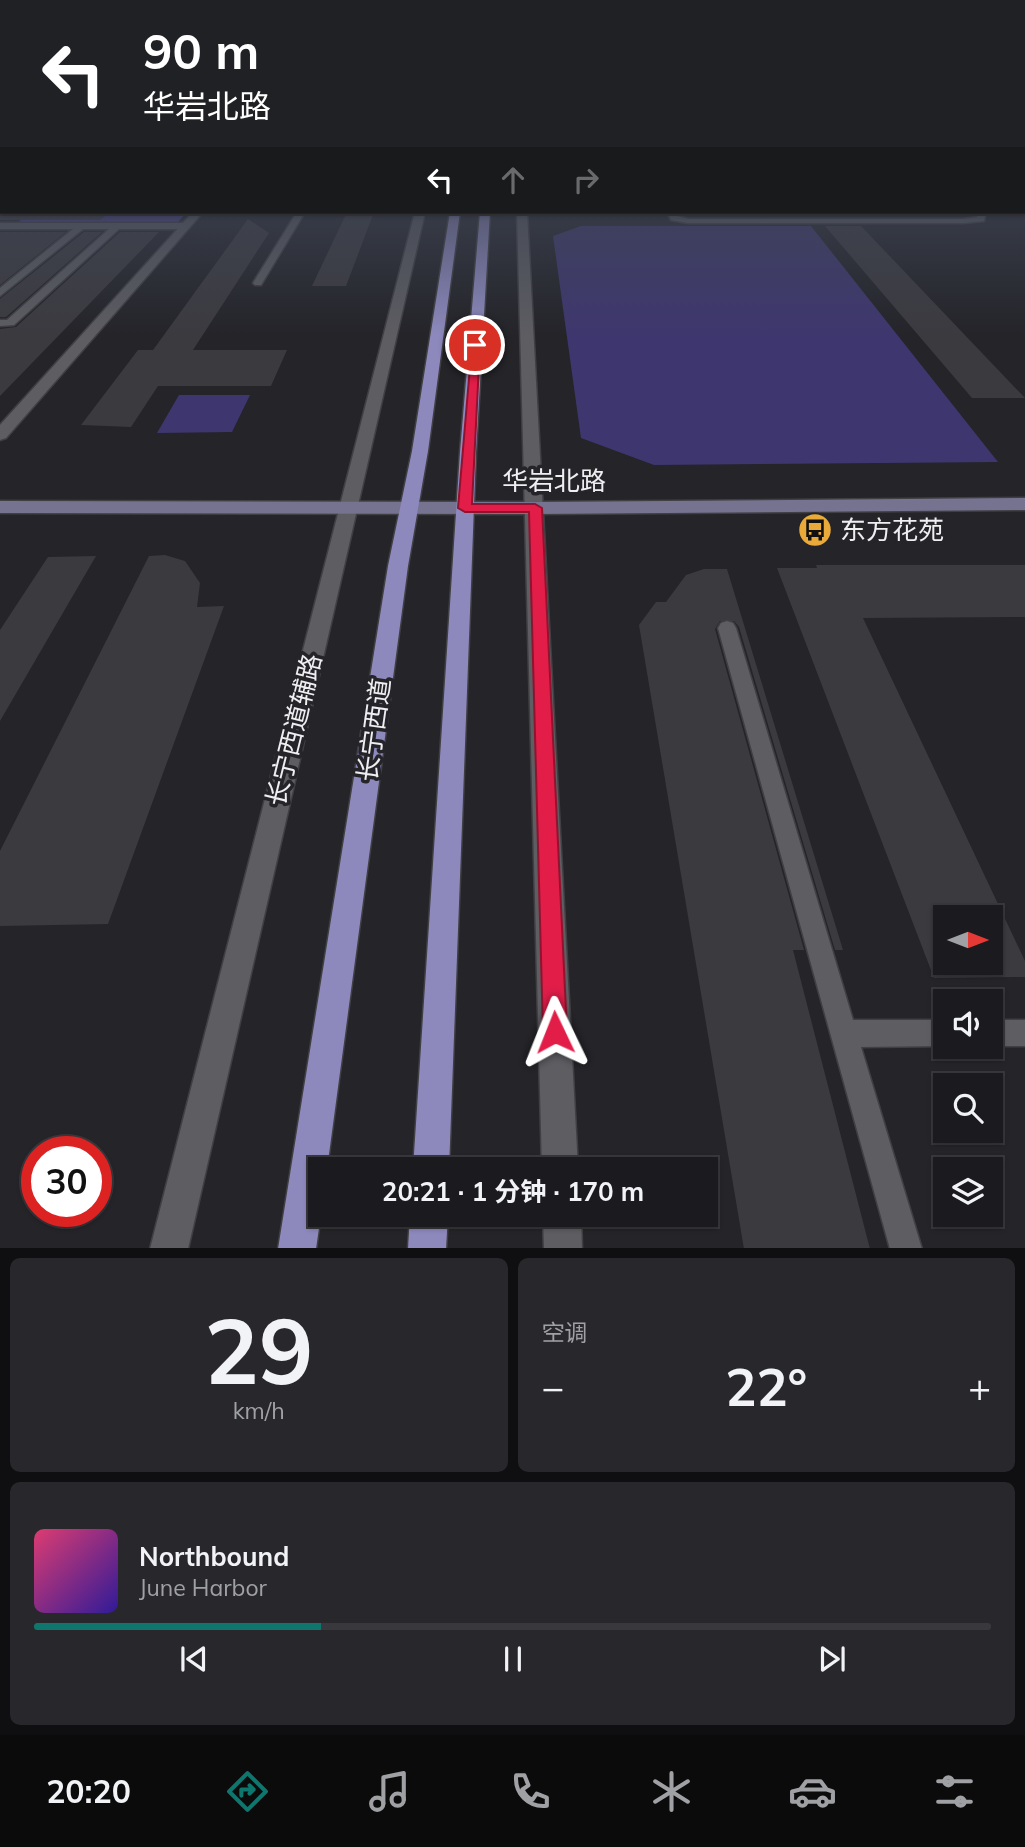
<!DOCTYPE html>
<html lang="zh">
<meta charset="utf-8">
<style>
:root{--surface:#1b1b1f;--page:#28282c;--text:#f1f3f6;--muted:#a0a1a4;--line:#39393d;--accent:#0f766e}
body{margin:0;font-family:Mulish,"Noto Sans SC",sans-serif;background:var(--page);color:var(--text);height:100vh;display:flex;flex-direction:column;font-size:26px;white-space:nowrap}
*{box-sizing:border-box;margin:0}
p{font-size:23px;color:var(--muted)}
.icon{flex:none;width:38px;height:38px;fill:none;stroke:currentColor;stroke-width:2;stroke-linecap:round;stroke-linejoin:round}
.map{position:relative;height:1248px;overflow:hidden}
.details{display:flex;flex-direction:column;gap:10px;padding:10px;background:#0f0f11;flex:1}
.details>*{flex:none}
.guide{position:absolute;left:0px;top:0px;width:1026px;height:214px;box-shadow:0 2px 5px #0004,0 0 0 2px var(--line);background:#202124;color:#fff;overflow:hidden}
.needle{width:46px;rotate:90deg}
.fabs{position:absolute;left:933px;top:905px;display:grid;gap:14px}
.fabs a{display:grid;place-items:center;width:70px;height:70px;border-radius:0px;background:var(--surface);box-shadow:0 2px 5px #0004,0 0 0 2px var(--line);font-size:35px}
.speed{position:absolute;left:21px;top:1136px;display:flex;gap:14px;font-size:35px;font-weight:700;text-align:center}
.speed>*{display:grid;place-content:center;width:91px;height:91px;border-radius:50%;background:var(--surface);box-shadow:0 2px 5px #0004,0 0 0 2px var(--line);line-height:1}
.speed .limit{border:10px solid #d22;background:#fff;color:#111}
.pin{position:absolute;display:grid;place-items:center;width:60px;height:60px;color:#fff;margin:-30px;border:4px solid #fff;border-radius:50%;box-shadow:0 2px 7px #0007}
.me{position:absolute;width:77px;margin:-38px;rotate:358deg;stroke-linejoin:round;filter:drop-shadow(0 0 5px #0008)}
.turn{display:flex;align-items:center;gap:24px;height:147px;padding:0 28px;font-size:32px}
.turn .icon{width:91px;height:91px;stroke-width:2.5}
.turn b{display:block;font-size:49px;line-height:60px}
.lanes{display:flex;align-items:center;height:66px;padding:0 28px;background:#0003;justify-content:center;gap:35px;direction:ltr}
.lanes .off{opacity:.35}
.big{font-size:52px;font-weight:700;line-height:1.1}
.details .tile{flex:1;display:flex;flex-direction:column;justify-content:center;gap:10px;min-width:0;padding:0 24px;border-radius:10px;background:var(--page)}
.details .dial{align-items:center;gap:0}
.dial b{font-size:91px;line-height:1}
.song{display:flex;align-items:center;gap:21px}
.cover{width:84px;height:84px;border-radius:10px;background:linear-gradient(135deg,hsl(340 70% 55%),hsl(250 70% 35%))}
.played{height:7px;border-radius:4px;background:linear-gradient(90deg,var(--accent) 30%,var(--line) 30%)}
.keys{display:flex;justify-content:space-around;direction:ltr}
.heat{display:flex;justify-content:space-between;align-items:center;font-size:38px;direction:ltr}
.details .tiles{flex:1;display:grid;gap:10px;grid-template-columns:1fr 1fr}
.tile:last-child{grid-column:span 2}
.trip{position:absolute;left:308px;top:1157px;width:410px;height:70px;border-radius:0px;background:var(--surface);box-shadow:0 2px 5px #0004,0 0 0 2px var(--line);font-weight:700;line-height:70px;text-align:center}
.tab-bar{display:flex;height:112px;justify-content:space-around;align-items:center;background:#0b0b0c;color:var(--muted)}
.tab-bar .icon{width:49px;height:49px}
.tab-bar .current{color:var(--accent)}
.tab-bar b{font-size:32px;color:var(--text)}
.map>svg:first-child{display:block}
.green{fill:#3e376f}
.forest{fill:#4c3f8f}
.building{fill:#3b3a3f;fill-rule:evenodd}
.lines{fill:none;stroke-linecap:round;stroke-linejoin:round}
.lane-casing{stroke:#403f43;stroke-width:3}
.street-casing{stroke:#403f43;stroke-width:3}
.secondary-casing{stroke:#403f43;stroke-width:3}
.primary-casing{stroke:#403f43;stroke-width:3}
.lane{fill:#5d5d62;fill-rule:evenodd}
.street{fill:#5d5d62;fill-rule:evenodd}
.secondary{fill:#757390;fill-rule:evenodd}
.primary{fill:#8d89bd;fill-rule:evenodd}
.route{fill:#e11d48;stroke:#92132f;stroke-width:2}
.labels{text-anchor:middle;stroke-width:7;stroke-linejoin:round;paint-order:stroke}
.street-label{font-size:26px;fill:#efeff2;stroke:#242429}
.poi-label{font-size:26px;fill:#efeff2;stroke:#242429;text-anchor:start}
</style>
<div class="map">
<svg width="1025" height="1249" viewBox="0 0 1025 1249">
<rect width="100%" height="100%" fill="#242429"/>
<g class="green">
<path d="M581,226H811L998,462L654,465L581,438L553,236Z"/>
<path d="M179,395H250L232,432L157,433Z"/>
</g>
<path class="forest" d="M32,212H187L178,222H18Z"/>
<g class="building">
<path d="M0,212H110L100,220H0Z"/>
<path d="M347,212H374L346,286H312Z"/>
<path d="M248,219L269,233L193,350H287L271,386H158L131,427L81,425L138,350H153Z"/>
<path d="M825,226H861L1025,398H972Z"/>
<path d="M0,232H66L0,285Z"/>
<path d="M84,232H102L6,317H0V299Z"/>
<path d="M120,232H159L0,396V329L16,327Z"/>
<path d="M165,555L185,561L200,583L197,607L224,606L108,924L0,926V851L149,556Z"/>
<path d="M96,556L0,721V630L48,557Z"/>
<path d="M816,565H1025V617L863,618L1025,961V977L934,978L777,568H817ZM945,917H990V962H945Z"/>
<path d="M704,569H727L843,950H835L739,627L734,621H720L715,629L804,950H793L870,1249H744L639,625L656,602H666L686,575Z"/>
</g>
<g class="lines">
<g class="lane-casing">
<g id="lane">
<rect x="0" y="195" width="2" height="4"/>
<path d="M297,212H305L261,285H255L253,283Z"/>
<path d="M667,212H675L677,216L688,219H963L977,217L978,212H986L984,221L963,223H688L671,220Z"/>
<path d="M0,223H186L190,226L186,229H119L14,325L0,326V320H7L109,229H83L0,296V288L73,229H0Z"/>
<path d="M727,621L733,623L736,628L853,1020H945V1046L861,1047L922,1249H890L718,628L721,623Z"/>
<rect x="990" y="1020" width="35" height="26"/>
</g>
</g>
<g class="street-casing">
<g id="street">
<path d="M193,212H203L6,438L0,440V425Z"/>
<path d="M415,212H425L188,1249H150Z"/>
<path d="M517,212H527L578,1169H542Z"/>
<path d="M543,1214H581L582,1249H544Z"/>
</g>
</g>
<g class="secondary-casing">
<path id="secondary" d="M1025,498V510L535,514L0,513V501L535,502Z"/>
</g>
<g class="primary-casing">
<g id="primary">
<path d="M450,212H460L428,451L408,566L327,1169H320L321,1214L316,1249H278L388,566L412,451Z"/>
<path d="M480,212H490L476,452L449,1169H413L460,452Z"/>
<path d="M410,1214H448L446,1249H408Z"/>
</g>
</g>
<use href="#lane" class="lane"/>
<use href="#street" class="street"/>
<use href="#secondary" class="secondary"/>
<use href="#primary" class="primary"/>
</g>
<linearGradient id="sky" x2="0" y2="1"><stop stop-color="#141417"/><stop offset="0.48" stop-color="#3f4554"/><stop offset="1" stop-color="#3f4554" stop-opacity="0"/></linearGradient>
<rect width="1025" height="336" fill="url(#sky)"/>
<path class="route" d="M472,343L480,345L472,504H535L542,508L567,1032L564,1041L555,1044L546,1041L543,1032L529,512H465L458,508Z"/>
<defs>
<g id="bus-disc" transform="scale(1.75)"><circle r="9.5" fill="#eaaa39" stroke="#242429"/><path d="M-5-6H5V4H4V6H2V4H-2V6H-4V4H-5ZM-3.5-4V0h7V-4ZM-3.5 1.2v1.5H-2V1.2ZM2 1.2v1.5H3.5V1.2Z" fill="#111"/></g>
</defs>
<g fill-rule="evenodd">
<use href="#bus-disc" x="815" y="530"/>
</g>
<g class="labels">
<g class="street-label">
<text x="554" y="490">华岩北路</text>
<text transform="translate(294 730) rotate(-76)" y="9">长宁西道辅路</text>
<text transform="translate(374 730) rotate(-82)" y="9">长宁西道</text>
</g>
<g class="poi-label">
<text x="840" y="539">东方花苑</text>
</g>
</g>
</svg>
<div class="fabs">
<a><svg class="needle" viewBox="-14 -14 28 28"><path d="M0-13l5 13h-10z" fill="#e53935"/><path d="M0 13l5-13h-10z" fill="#a0a1a4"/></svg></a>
<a><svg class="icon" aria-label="sound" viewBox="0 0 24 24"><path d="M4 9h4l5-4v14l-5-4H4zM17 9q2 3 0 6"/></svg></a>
<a><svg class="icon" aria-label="search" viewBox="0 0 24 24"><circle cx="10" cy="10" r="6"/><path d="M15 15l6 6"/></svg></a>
<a><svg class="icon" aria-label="layers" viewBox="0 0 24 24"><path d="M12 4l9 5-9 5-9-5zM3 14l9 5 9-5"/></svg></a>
</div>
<div class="speed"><div class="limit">30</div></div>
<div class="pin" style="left:475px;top:345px;background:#d93025"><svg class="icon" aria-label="arrive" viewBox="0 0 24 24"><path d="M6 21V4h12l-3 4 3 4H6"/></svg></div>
<svg class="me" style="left:555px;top:1032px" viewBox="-20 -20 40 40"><path d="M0-17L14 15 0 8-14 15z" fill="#e11d48" stroke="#fff" stroke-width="4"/></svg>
<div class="trip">20:21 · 1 分钟 · 170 m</div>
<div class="guide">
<div class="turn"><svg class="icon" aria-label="left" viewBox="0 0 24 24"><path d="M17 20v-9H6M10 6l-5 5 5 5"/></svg><div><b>90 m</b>华岩北路</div></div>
<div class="lanes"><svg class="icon" aria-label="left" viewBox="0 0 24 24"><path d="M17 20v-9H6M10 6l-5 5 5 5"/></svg><svg class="icon off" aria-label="ahead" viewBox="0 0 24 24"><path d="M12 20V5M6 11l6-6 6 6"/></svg><svg class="icon off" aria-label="right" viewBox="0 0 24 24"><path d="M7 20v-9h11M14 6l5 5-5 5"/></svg></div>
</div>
</div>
<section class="details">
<div class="tiles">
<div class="tile dial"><b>29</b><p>km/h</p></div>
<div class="tile"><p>空调</p>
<div class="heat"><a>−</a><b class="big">22°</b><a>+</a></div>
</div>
<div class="tile">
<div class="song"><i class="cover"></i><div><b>Northbound</b><p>June Harbor</p></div></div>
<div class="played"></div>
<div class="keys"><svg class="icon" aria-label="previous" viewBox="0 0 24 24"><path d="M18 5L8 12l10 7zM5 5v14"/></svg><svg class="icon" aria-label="pause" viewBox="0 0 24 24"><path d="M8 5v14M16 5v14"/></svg><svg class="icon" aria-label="next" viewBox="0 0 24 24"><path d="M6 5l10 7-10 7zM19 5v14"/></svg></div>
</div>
</div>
</section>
<nav class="tab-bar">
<b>20:20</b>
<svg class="icon current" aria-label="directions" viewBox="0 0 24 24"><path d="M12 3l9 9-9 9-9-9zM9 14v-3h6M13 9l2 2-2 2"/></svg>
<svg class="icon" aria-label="music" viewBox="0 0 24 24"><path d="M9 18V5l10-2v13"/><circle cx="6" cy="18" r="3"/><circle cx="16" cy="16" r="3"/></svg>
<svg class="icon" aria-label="phone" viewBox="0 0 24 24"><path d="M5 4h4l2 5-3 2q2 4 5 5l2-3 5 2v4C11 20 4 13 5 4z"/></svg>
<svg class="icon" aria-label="climate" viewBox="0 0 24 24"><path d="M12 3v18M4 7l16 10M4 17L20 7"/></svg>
<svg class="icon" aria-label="car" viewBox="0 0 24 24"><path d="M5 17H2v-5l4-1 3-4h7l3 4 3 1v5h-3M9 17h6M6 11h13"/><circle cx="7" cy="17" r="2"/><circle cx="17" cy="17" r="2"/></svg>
<svg class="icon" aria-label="filters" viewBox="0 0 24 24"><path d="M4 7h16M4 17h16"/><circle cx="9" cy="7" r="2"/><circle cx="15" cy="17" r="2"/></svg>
</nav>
